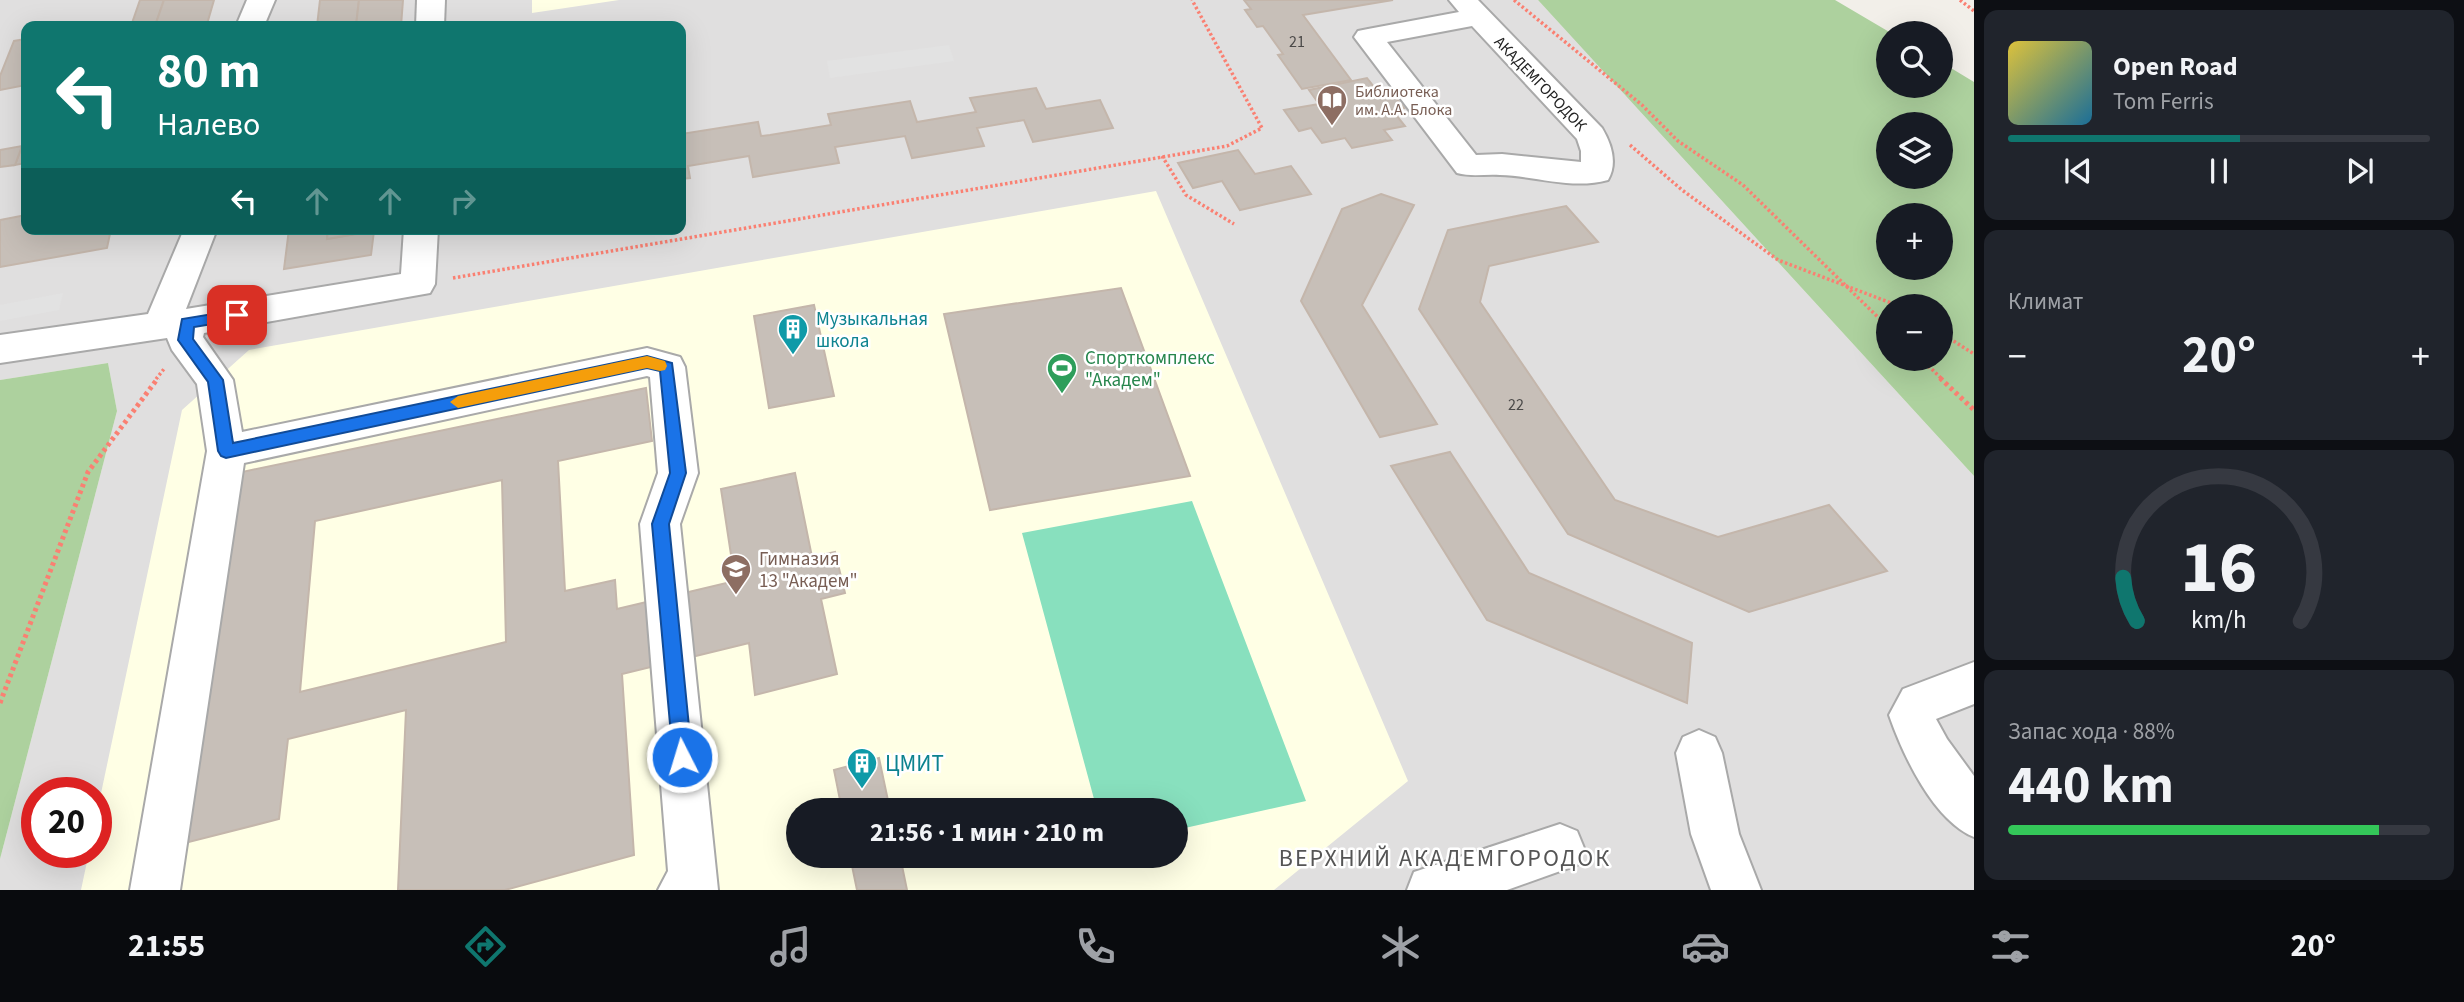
<!DOCTYPE html>
<html lang="ru">
<meta charset="utf-8">
<style>
:root{--surface:#171b24;--page:#20242c;--text:#f1f3f6;--muted:#9ea1a6;--line:#363941;--accent:#0f766e}
body{margin:0;font-family:"Source Sans 3",sans-serif;background:var(--page);color:var(--text);height:100vh;display:flex;flex-direction:column;font-size:26px;white-space:nowrap}
*{box-sizing:border-box;margin:0}
p{font-size:23px;color:var(--muted)}
.icon{flex:none;width:38px;height:38px;fill:none;stroke:currentColor;stroke-width:2;stroke-linecap:round;stroke-linejoin:round}
.map{position:relative;flex:1;overflow:hidden}
.side{display:flex;flex-direction:column;gap:10px;padding:10px;background:#0d0f14;width:490px}
.side>*{flex:none}
.hud{position:absolute;left:21px;top:21px;width:665px;height:214px;border-radius:14px;box-shadow:0 7px 28px #0002;background:#0f766e;color:#fff;overflow:hidden}
.tools{position:absolute;left:1876px;top:21px;display:grid;gap:14px}
.tools a{display:grid;place-items:center;width:77px;height:77px;border-radius:50%;background:var(--surface);box-shadow:0 7px 28px #0002;font-size:35px}
.speed{position:absolute;left:21px;top:777px;display:flex;gap:14px;font-size:35px;font-weight:700;text-align:center}
.speed>*{display:grid;place-content:center;width:91px;height:91px;border-radius:50%;background:var(--surface);box-shadow:0 7px 28px #0002;line-height:1}
.speed .limit{border:10px solid #d22;background:#fff;color:#111}
.pin{position:absolute;display:grid;place-items:center;width:60px;height:60px;color:#fff;margin:-30px;border-radius:14px;box-shadow:0 4px 10px #0006}
.me{position:absolute;width:77px;margin:-38px;rotate:355deg;stroke-linejoin:round;filter:drop-shadow(0 0 5px #0008)}
.turn{display:flex;align-items:center;gap:24px;height:147px;padding:0 21px;font-size:32px}
.turn .icon{width:91px;height:91px;stroke-width:2.5}
.turn b{display:block;font-size:49px;line-height:60px}
.lanes{display:flex;align-items:center;height:66px;padding:0 21px;background:#0003;justify-content:center;gap:35px;direction:ltr}
.lanes .off{opacity:.35}
.big{font-size:52px;font-weight:700;line-height:1.1}
.side .card{flex:1;display:flex;flex-direction:column;justify-content:center;gap:10px;min-width:0;padding:0 24px;border-radius:14px;background:var(--page)}
.side .dial{align-items:center;gap:0}
.dial svg{height:182px;overflow:visible;fill:none;stroke:var(--line);stroke-width:7;stroke-linecap:round;text-anchor:middle}
.dial text{fill:var(--text);stroke:none}
.song{display:flex;align-items:center;gap:21px}
.cover{width:84px;height:84px;border-radius:10px;background:linear-gradient(135deg,hsl(50 70% 55%),hsl(200 70% 35%))}
.played{height:7px;border-radius:4px;background:linear-gradient(90deg,var(--accent) 55%,var(--line) 55%)}
.keys{display:flex;justify-content:space-around;direction:ltr}
.heat{display:flex;justify-content:space-between;align-items:center;font-size:38px;direction:ltr}
.charge{height:10px;border-radius:5px;background:linear-gradient(90deg,#34c759 88%,var(--line) 0)}
.trip{position:absolute;left:786px;top:798px;width:402px;height:70px;border-radius:35px;background:var(--surface);box-shadow:0 7px 28px #0002;font-weight:700;line-height:70px;text-align:center}
.menu{display:flex;height:112px;justify-content:space-around;align-items:center;background:#090b0e;color:var(--muted)}
.menu .icon{width:49px;height:49px}
.menu .active{color:var(--accent)}
.menu b{font-size:32px;color:var(--text)}
main{display:flex;flex:1;min-height:0}
.map>svg:first-child{display:block}
.residential{fill:#e0dfdf;fill-rule:evenodd}
.education{fill:#ffffe5;fill-rule:evenodd}
.forest{fill:#add19e;fill-rule:evenodd}
.pitch{fill:#88e0be}
.parking{fill:#e2e2e2}
.building{fill:#c7bfb8;stroke:#c4b6ab;stroke-width:2;fill-rule:evenodd}
.lines{fill:none;stroke-linecap:round;stroke-linejoin:round}
.minor-casing{stroke:#a9a9a9;stroke-width:4}
.path-far1{stroke:#fa8072;stroke-width:3.5;stroke-dasharray:2.5 2.5;stroke-linecap:butt}
.path{stroke:#fa8072;stroke-width:5;stroke-dasharray:3.5 3.5;stroke-linecap:butt}
.minor{fill:#fff;fill-rule:evenodd}
.route{fill:#1a73e8;stroke:#114b97;stroke-width:2}
.slow{fill:#f59e0b}
.labels{text-anchor:middle;stroke-width:5;stroke-linejoin:round;paint-order:stroke}
.number-label{font-size:16px;fill:#4b4948}
.far-street-label{font-size:16px;fill:#222;stroke:#fff}
.far-education-label{font-size:16px;fill:#785e54;stroke:#fff;text-anchor:start}
.culture-label{font-size:19px;fill:#0d838f;stroke:#fff;text-anchor:start}
.leisure-label{font-size:19px;fill:#27864d;stroke:#fff;text-anchor:start}
.education-label{font-size:19px;fill:#785e54;stroke:#fff;text-anchor:start}
.near-culture-label{font-size:23px;fill:#0d838f;stroke:#fff;text-anchor:start}
.near-neighbourhood-label{font-size:24px;letter-spacing:2px;fill:#555;stroke:#fff}
</style>
<main>
<div class="map">
<svg width="1974" height="890" viewBox="0 0 1974 890">
<rect width="100%" height="100%" fill="#f2efe9"/>
<path class="residential" d="M0,0H1538L1974,476V890H0V859L117,411L108,363L0,380ZM26,26H681V229H26ZM37,793H96V852H37ZM798,810H1176V856H798Z"/>
<g class="education">
<path d="M532,0H619L532,13Z"/>
<path d="M1156,191L1408,781L1274,890H81L89,852H96V817L182,410L249,350ZM798,810H1176V856H798Z"/>
</g>
<g class="forest">
<path d="M1538,0H1835L1891,33H1888V86H1941V62L1974,82V476ZM1888,124H1941V177H1888ZM1888,215H1941V268H1888ZM1888,306H1941V359H1888Z"/>
<path d="M108,363L117,411L0,859V380Z"/>
</g>
<path class="pitch" d="M1192,501L1306,801L1176,830V810H1097L1022,533Z"/>
<g class="parking">
<path d="M949,45L954,61L830,78L827,61Z"/>
<path d="M63,293L59,310L0,321V305Z"/>
</g>
<g class="building">
<path d="M140,0H164L155,26H131Z"/>
<path d="M164,0H214L207,24L155,26Z"/>
<path d="M320,0H359L356,26H317Z"/>
<path d="M359,0H403L401,26H356Z"/>
<path d="M1244,0H1393L1303,15L1351,80L1302,89L1278,55L1283,54L1263,26L1257,27L1245,10L1251,9Z"/>
<path d="M26,39V85L0,90V76L14,41Z"/>
<path d="M1367,78L1378,92L1389,89L1404,108L1392,110L1405,126L1384,130L1392,140L1352,148L1345,138L1322,143L1311,128L1299,131L1284,110L1319,104L1309,90Z"/>
<path d="M1036,88L1046,109L1100,100L1113,128L1033,142L1024,120L977,128L984,146L912,158L905,136L835,147L839,163L753,177L749,156L688,166L690,178L681,179V134L758,122L761,136L770,135L831,125L828,114L910,101L917,122L976,112L970,98Z"/>
<path d="M26,132V163L15,165L22,146Z"/>
<path d="M22,146L15,165L0,167V150Z"/>
<path d="M1238,150L1255,174L1291,166L1311,194L1240,210L1222,181L1193,188L1178,163Z"/>
<path d="M1381,194L1414,205L1362,305L1437,424L1380,437L1301,301L1342,209Z"/>
<path d="M1566,206L1598,242L1489,266L1480,302L1615,500L1718,537L1829,505L1887,571L1749,612L1568,534L1419,309L1448,230Z"/>
<path d="M26,215V229H111L107,248L0,267V220Z"/>
<path d="M289,229H328L327,239L374,231L371,255L284,269Z"/>
<path d="M328,229H382L327,239Z"/>
<path d="M1121,288L1190,476L990,510L944,314Z"/>
<path d="M814,305L834,396L769,408L754,316Z"/>
<path d="M646,388L652,441L558,461L565,591L615,580L617,609L735,581L721,489L795,473L812,557L835,552L845,593L821,599L837,674L755,695L749,643L622,674L634,855L505,890H398L406,710L288,739L279,819L185,843L242,472ZM502,480L506,642L300,692L315,521Z"/>
<path d="M1450,452L1529,573L1692,643L1687,703L1487,620L1391,466Z"/>
<path d="M879,758L890,810H842L834,770Z"/>
<path d="M850,856H900L907,890H857Z"/>
</g>
<g class="lines">
<g class="minor-casing">
<g id="minor">
<path d="M247,0H275L264,26H236Z"/>
<path d="M417,0H445L444,26H416Z"/>
<path d="M1449,0H1478L1602,128C1611,143 1618,163 1608,180C1572,190 1536,176 1500,175C1485,174 1471,177 1457,173L1354,37L1358,31L1368,29L1459,12ZM1472,26L1577,139L1581,151V162L1502,154L1476,155L1387,42Z"/>
<path d="M184,229H217L186,309L401,274L404,229H438L435,284L430,293L204,333L203,337L233,380L242,432L647,348L680,357L685,367L698,473L680,524L718,890H658L668,871L640,524L658,473L650,377L647,376L244,463L180,890H130L207,451L197,384L172,350L167,338L0,363V335L148,314Z"/>
<path d="M1974,662V704L1936,719L1947,739L1974,776V837C1933,820 1903,755 1889,715L1903,689Z"/>
<path d="M1699,730L1715,737L1722,753L1739,834L1761,890H1711L1691,834L1676,753L1683,737Z"/>
<path d="M1560,824L1577,831L1584,848L1577,865L1507,890H1407L1414,872Z"/>
</g>
</g>
<g class="path-far1">
<path d="M1514,0L1642,105L1678,141L1743,185L1888,327"/>
<path d="M1960,0L1974,11"/>
<path d="M1630,145L1682,190L1778,260L1899,306"/>
<path d="M1162,156L1186,195L1234,224"/>
<path d="M453,278L1227,146L1262,128L1192,0"/>
<path d="M1941,333L1974,354"/>
<path d="M1921,359L1942,379"/>
<path d="M156,379L164,369"/>
</g>
<g class="path">
<path d="M1940,378L1974,410"/>
<path d="M0,703L88,472L158,378"/>
</g>
<use href="#minor" class="minor"/>
</g>
<path class="route" d="M237,310L244,315L242,319L194,327L193,339L223,380L233,443L647,356L672,363L686,473L669,524L692,757L689,764L682,766L675,764L673,757L652,524L670,473L660,371L647,368L226,458L221,456L218,451L208,382L178,340L182,319Z"/>
<path class="slow" d="M647,356L665,361L667,366L665,370L660,371L647,368L458,408L450,402L458,396Z"/>
<defs>
<g id="library-pin" transform="scale(1.575)"><path d="M0 17L-7.5 6A9.5 9.5 0 1 1 7.5 6Z" fill="#8d6e63" stroke="#fff"/><path d="M-6-4Q-3-5.5-.7-3.5V5Q-3 3-6 4ZM6-4Q3-5.5 .7-3.5V5Q3 3 6 4Z" fill="#fff"/></g>
<g id="building-pin" transform="scale(1.575)"><path d="M0 17L-7.5 6A9.5 9.5 0 1 1 7.5 6Z" fill="#0f9aa8" stroke="#fff"/><path d="M-4-6H4V6H1V3H-1V6H-4ZM-2.5-4.3h1.7v1.8h-1.7ZM.8-4.3h1.7v1.8H.8ZM-2.5-1h1.7V.8h-1.7ZM.8-1h1.7V.8H.8Z" fill="#fff"/></g>
<g id="stadium-pin" transform="scale(1.575)"><path d="M0 17L-7.5 6A9.5 9.5 0 1 1 7.5 6Z" fill="#2e9e5b" stroke="#fff"/><path d="M0-5a6.5 5 0 1 0 0 10a6.5 5 0 1 0 0-10ZM-3.5-1.8h7v3.6h-7Z" fill="#fff"/></g>
<g id="school-pin" transform="scale(1.575)"><path d="M0 17L-7.5 6A9.5 9.5 0 1 1 7.5 6Z" fill="#8d6e63" stroke="#fff"/><path d="M0-5L7-2L0 1L-7-2ZM-4 1L0 2.5L4 1V4Q0 6-4 4Z" fill="#fff"/></g>
</defs>
<g fill-rule="evenodd">
<use href="#library-pin" x="1332" y="100"/>
<use href="#building-pin" x="793" y="329"/>
<use href="#stadium-pin" x="1062" y="368"/>
<use href="#school-pin" x="736" y="569"/>
<use href="#building-pin" x="862" y="763"/>
</g>
<g class="labels">
<g class="number-label">
<text x="1297" y="47">21</text>
<text x="1516" y="410">22</text>
</g>
<g class="far-street-label">
<text transform="translate(1541 83) rotate(46)" y="6">АКАДЕМГОРОДОК</text>
</g>
<g class="far-education-label">
<text x="1355" y="97">Библиотека<tspan x="1355" dy="18">им. А.А. Блока</tspan></text>
</g>
<g class="culture-label">
<text x="816" y="325">Музыкальная<tspan x="816" dy="22">школа</tspan></text>
</g>
<g class="leisure-label">
<text x="1085" y="364">Спорткомплекс<tspan x="1085" dy="22">"Академ"</tspan></text>
</g>
<g class="education-label">
<text x="759" y="565">Гимназия<tspan x="759" dy="22">13 "Академ"</tspan></text>
</g>
<g class="near-culture-label">
<text x="885" y="771">ЦМИТ</text>
</g>
<g class="near-neighbourhood-label">
<text x="1445" y="866">ВЕРХНИЙ АКАДЕМГОРОДОК</text>
</g>
</g>
</svg>
<div class="tools">
<a><svg class="icon" aria-label="search" viewBox="0 0 24 24"><circle cx="10" cy="10" r="6"/><path d="M15 15l6 6"/></svg></a>
<a><svg class="icon" aria-label="layers" viewBox="0 0 24 24"><path d="M12 4l9 5-9 5-9-5zM3 14l9 5 9-5"/></svg></a>
<a>+</a>
<a>−</a>
</div>
<div class="speed"><div class="limit">20</div></div>
<div class="pin" style="left:237px;top:315px;background:#d93025"><svg class="icon" aria-label="arrive" viewBox="0 0 24 24"><path d="M6 21V4h12l-3 4 3 4H6"/></svg></div>
<svg class="me" style="left:682px;top:757px" viewBox="-20 -20 40 40"><circle r="17" fill="#1a73e8" stroke="#fff" stroke-width="3"/><path d="M0-11L8 9 0 5-8 9z" fill="#fff"/></svg>
<div class="trip">21:56 · 1 мин · 210 m</div>
<div class="hud">
<div class="turn"><svg class="icon" aria-label="left" viewBox="0 0 24 24"><path d="M17 20v-9H6M10 6l-5 5 5 5"/></svg><div><b>80 m</b>Налево</div></div>
<div class="lanes"><svg class="icon" aria-label="left" viewBox="0 0 24 24"><path d="M17 20v-9H6M10 6l-5 5 5 5"/></svg><svg class="icon off" aria-label="ahead" viewBox="0 0 24 24"><path d="M12 20V5M6 11l6-6 6 6"/></svg><svg class="icon off" aria-label="ahead" viewBox="0 0 24 24"><path d="M12 20V5M6 11l6-6 6 6"/></svg><svg class="icon off" aria-label="right" viewBox="0 0 24 24"><path d="M7 20v-9h11M14 6l5 5-5 5"/></svg></div>
</div>
</div>
<section class="side">
<div class="card">
<div class="song"><i class="cover"></i><div><b>Open Road</b><p>Tom Ferris</p></div></div>
<div class="played"></div>
<div class="keys"><svg class="icon" aria-label="previous" viewBox="0 0 24 24"><path d="M18 5L8 12l10 7zM5 5v14"/></svg><svg class="icon" aria-label="pause" viewBox="0 0 24 24"><path d="M8 5v14M16 5v14"/></svg><svg class="icon" aria-label="next" viewBox="0 0 24 24"><path d="M6 5l10 7-10 7zM19 5v14"/></svg></div>
</div>
<div class="card"><p>Климат</p>
<div class="heat"><a>−</a><b class="big">20°</b><a>+</a></div>
</div>
<div class="card dial"><svg viewBox="0 0 100 80">
<path d="M14 69A42 42 0 1 1 86 69"/>
<path d="M14 69A42 42 0 0 1 8 50" stroke="#0f766e"/>
<text x="50" y="56" font-size="32" font-weight="700">16</text>
<text x="50" y="72" font-size="11">km/h</text>
</svg></div>
<div class="card"><p>Запас хода · 88%</p><b class="big">440 km</b><div class="charge"></div></div>
</section>
</main>
<nav class="menu">
<b>21:55</b>
<svg class="icon active" aria-label="directions" viewBox="0 0 24 24"><path d="M12 3l9 9-9 9-9-9zM9 14v-3h6M13 9l2 2-2 2"/></svg>
<svg class="icon" aria-label="music" viewBox="0 0 24 24"><path d="M9 18V5l10-2v13"/><circle cx="6" cy="18" r="3"/><circle cx="16" cy="16" r="3"/></svg>
<svg class="icon" aria-label="phone" viewBox="0 0 24 24"><path d="M5 4h4l2 5-3 2q2 4 5 5l2-3 5 2v4C11 20 4 13 5 4z"/></svg>
<svg class="icon" aria-label="climate" viewBox="0 0 24 24"><path d="M12 3v18M4 7l16 10M4 17L20 7"/></svg>
<svg class="icon" aria-label="car" viewBox="0 0 24 24"><path d="M5 17H2v-5l4-1 3-4h7l3 4 3 1v5h-3M9 17h6M6 11h13"/><circle cx="7" cy="17" r="2"/><circle cx="17" cy="17" r="2"/></svg>
<svg class="icon" aria-label="filters" viewBox="0 0 24 24"><path d="M4 7h16M4 17h16"/><circle cx="9" cy="7" r="2"/><circle cx="15" cy="17" r="2"/></svg>
<b>20°</b>
</nav>
